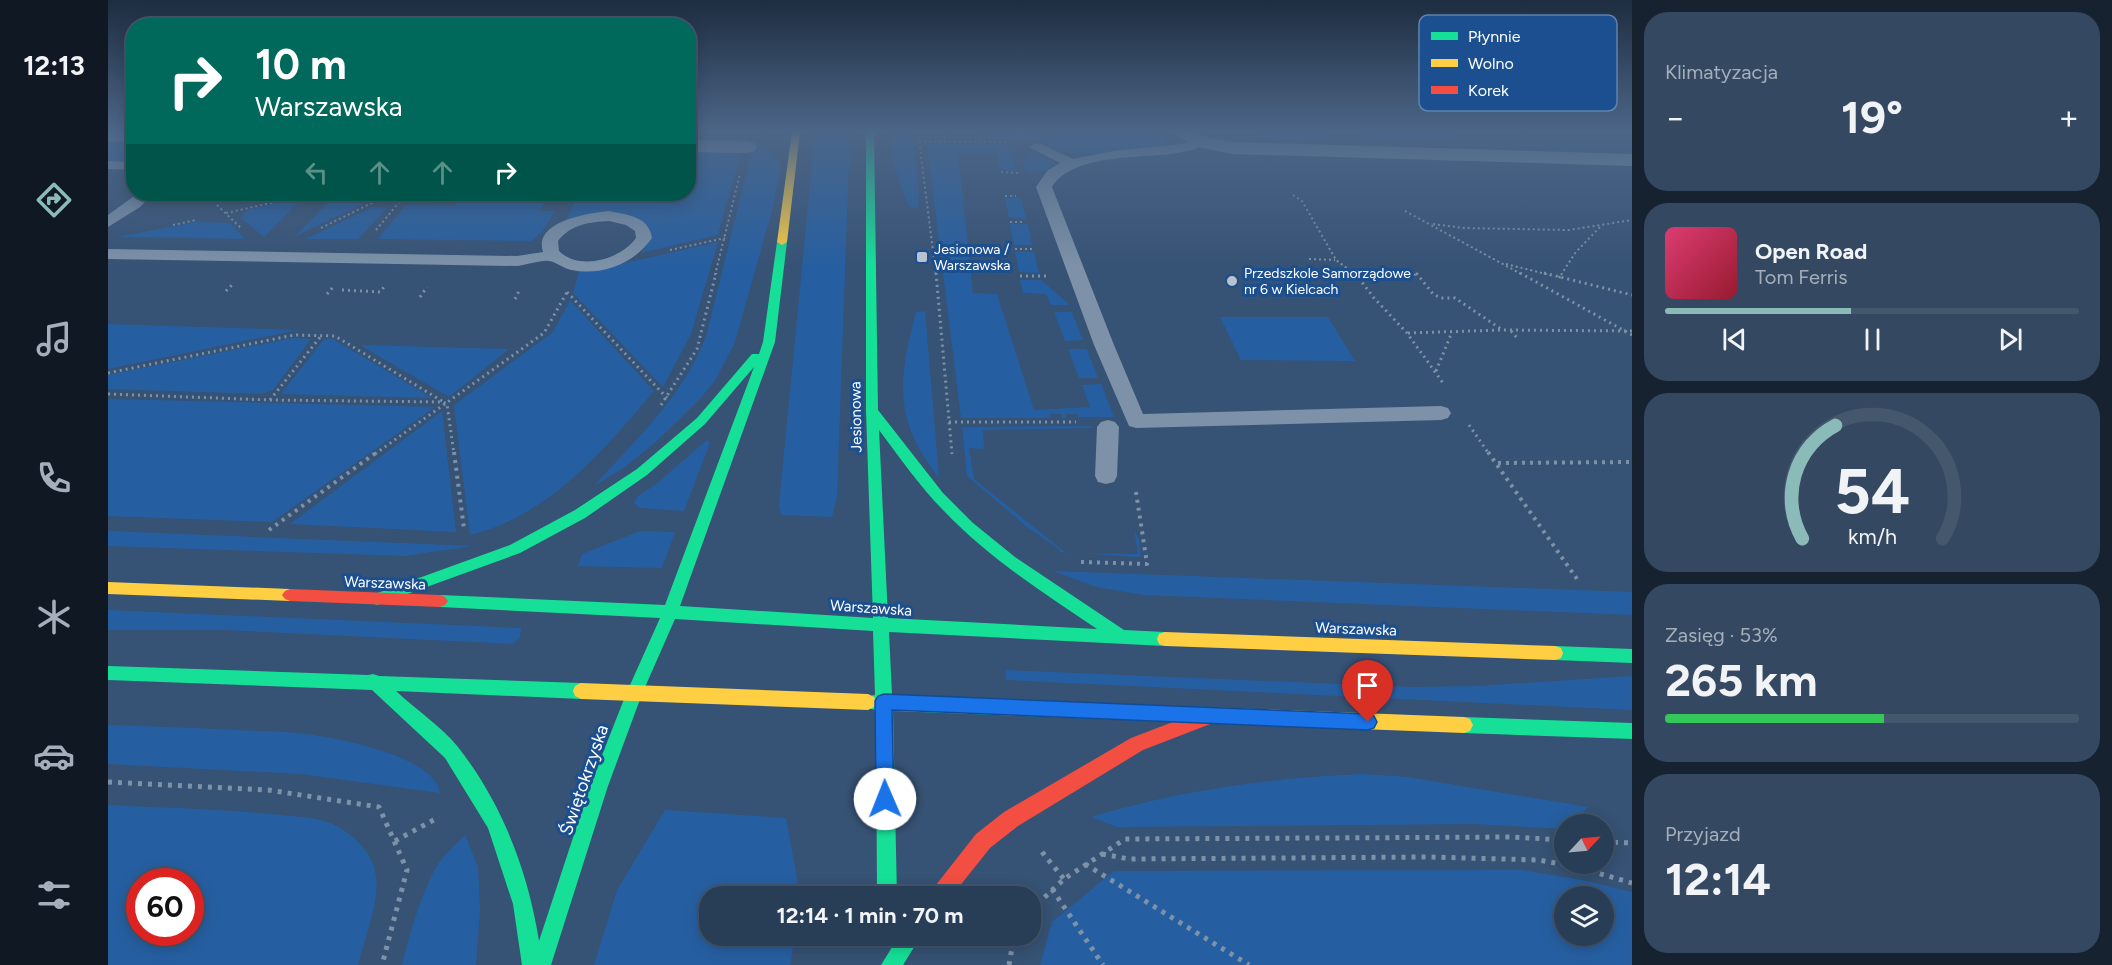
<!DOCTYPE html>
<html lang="pl">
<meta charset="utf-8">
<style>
:root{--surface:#283e57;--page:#344961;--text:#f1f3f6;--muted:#a5aeba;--line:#44576d;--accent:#8bbbb9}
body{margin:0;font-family:Figtree,sans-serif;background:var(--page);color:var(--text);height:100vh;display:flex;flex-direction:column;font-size:22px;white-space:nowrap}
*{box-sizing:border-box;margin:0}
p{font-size:20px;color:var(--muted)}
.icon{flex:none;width:33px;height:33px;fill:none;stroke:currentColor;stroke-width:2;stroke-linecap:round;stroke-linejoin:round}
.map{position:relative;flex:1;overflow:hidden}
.side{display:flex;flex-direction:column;gap:12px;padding:12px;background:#162230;width:480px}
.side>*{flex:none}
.hud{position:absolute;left:18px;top:18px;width:570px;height:183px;border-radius:24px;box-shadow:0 3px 15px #0003,0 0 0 2px var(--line);background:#00695c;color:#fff;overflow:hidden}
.needle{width:39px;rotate:64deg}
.fabs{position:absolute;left:1446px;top:814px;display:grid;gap:12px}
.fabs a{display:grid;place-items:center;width:60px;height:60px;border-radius:50%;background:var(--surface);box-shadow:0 3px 15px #0003,0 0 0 2px var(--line);font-size:30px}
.speed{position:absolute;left:18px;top:868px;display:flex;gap:12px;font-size:30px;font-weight:700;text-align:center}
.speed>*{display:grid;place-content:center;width:78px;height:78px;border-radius:50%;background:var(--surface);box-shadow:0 3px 15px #0003,0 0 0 2px var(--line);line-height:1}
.speed .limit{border:9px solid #d22;background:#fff;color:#111}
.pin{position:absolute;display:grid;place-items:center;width:51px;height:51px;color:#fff;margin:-62px -26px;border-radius:50% 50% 50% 0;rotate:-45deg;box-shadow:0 0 6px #0007}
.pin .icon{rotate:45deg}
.me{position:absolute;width:66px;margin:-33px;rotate:359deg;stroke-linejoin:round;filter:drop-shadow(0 0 4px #0008)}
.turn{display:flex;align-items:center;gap:21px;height:126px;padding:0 30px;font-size:27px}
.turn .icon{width:78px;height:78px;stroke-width:2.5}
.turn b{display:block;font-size:42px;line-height:51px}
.lanes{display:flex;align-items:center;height:57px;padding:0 30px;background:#0003;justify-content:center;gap:30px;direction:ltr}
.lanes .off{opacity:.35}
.big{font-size:45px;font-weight:700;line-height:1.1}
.side .tile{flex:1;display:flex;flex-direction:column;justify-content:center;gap:9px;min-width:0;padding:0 21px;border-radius:24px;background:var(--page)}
.side .dial{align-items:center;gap:0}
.dial svg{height:156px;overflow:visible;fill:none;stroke:var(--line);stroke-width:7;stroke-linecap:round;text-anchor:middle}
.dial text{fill:var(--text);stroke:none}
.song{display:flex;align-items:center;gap:18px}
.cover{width:72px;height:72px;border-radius:9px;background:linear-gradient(135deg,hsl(340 70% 55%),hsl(350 70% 35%))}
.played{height:6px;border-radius:3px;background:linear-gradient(90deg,var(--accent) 45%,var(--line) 45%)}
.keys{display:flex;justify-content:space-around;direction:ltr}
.heat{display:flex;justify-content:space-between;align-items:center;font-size:33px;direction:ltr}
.charge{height:9px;border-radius:4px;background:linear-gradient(90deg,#34c759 53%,var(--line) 0)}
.trip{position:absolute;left:591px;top:886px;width:342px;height:60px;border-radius:24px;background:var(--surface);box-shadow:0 3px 15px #0003,0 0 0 2px var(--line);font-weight:700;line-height:60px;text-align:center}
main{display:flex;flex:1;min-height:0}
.menu{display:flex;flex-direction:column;width:108px;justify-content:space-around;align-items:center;background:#101923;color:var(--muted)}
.menu .icon{width:42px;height:42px}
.menu .current{color:var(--accent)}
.menu b{font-size:27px;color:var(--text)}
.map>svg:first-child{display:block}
.green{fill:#265fa1;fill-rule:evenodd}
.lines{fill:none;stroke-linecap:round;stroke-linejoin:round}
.path-far3{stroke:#7d92a8;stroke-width:2;stroke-dasharray:2 3;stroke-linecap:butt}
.path-far2{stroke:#7d92a8;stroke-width:3;stroke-dasharray:2 4;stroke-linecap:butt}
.path-far1{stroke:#7d92a8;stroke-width:4;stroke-dasharray:3 5;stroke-linecap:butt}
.path{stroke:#7d92a8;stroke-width:5;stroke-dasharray:4 6;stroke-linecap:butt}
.lane{fill:#7d92a8;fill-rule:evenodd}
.street{fill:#7d92a8;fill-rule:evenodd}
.fast{fill:#16e098;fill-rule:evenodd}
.slow{fill:#ffcf43;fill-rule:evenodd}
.jam{fill:#f24e42;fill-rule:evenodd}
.route{fill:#1a73e8;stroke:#114b97;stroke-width:1.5}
.poi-dot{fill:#b9c2ce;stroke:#1b4f8f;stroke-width:2}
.labels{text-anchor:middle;stroke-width:6;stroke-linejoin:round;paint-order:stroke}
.far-poi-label{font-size:14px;fill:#fff;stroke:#1b4f8f;text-anchor:start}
.street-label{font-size:15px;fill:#fff;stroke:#1b4f8f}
.near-street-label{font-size:18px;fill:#fff;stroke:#1b4f8f}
.key{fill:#1b4f8f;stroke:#5f84b1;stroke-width:1.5}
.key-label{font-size:16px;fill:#fff}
</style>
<main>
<nav class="menu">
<b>12:13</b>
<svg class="icon current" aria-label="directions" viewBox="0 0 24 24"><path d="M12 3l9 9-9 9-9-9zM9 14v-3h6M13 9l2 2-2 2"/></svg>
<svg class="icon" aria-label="music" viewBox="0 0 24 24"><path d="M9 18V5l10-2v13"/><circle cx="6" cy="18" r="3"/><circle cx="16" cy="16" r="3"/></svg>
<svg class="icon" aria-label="phone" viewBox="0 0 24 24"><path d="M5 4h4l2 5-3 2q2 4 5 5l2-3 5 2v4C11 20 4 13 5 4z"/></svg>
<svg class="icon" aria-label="climate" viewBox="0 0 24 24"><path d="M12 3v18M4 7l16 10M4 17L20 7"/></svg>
<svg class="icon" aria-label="car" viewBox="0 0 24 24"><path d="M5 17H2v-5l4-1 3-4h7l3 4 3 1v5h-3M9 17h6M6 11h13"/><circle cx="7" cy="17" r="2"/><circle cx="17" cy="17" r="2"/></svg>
<svg class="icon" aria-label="filters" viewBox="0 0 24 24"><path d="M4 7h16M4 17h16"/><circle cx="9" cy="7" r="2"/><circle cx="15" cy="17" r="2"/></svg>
</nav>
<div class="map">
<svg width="1524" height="965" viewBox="0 0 1524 965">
<rect width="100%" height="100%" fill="#365274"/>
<g class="green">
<path d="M707,132H742L729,497L724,517L673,515L671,505Z"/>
<path d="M784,132H805L811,197L810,208L801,207L785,163Z"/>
<path d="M873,132H940L931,141L883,140Z"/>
<path d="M947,132H1052L1058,144L1047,148C1021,150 955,163 937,142Z"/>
<path d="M1149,132H1216L1221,139L1153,138Z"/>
<path d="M1253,132H1341L1348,139L1258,138Z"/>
<path d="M647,138L673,164L665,207L627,342L608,379L592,399L550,440L517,467L486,486C529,438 577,395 599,333Z"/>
<path d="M0,139L25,140V162L0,161Z"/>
<path d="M819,144H894L904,149L908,171L892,170L889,153H850L865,293L889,294L926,410L982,407L974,385L993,384L1006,417H970L969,414H958V418H954L953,414H941L942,418H853Z"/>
<path d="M581,148L634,149L610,235L533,253L539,244L535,222C510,209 483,219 457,223L470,194H580Z"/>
<path d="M921,152L947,163L937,171L918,172L915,160Z"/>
<path d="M229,194H275L186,237Z"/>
<path d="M324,194H441L432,211H447L435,231L423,241L270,239L298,205L347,206L351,199L321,197Z"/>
<path d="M197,196L156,237L133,218L139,210Z"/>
<path d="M897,198H913L918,219L901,218Z"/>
<path d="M265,207L279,208L250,239H197Z"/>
<path d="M88,222L122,223L137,239L9,237Z"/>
<path d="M902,224H920L924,245H906Z"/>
<path d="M610,242L583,334L555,387L465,293L472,269L512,264Z"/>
<path d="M907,251L926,252L931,273L911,272Z"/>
<path d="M912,280H933L962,305H943L938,294L915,293Z"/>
<path d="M462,300L546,391C496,450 441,516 362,535L346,405L445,332Z"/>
<path d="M817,311L831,478C785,420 790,380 808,312Z"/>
<path d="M946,312H964L975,340L957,341Z"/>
<path d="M1112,317H1220L1247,361L1133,360Z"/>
<path d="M0,324L190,330L0,369Z"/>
<path d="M184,338L203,339L165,390L153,394L0,389V375Z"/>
<path d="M216,339H225L324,398L173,394Z"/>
<path d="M252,345L401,349L341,397Z"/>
<path d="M960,349H979L990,378H971Z"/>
<path d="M0,399L327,407L164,522L0,516Z"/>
<path d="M334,411L348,532L182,524Z"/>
<path d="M983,426L984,428L875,430L876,449L861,448L866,479L958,553L1030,554L1026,529L1031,540L1033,555L1031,557L952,552L951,549L919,527L859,476L854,427Z"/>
<path d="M599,440L602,443L576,511L532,508L526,503L529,497L548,484Z"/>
<path d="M0,531L365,546L297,556L0,546Z"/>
<path d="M532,531L567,532L554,568L470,566L474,554Z"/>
<path d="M945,571L1524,592V615L1035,595L988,587Z"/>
<path d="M0,610L413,628L412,637L405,644L116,630H0Z"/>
<path d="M898,670L1302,687L1369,686L1524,676V710L898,680Z"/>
<path d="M0,725C43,726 86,728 128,730C151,731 175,731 197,734C230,738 327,756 332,793L192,774L0,764Z"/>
<path d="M1254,774L1300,777L1480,807L1465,825H1456V829L1368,824L1009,827L983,817C1072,790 1160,778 1254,774Z"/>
<path d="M0,805C57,808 116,809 173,815C189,817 207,817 222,823C244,832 265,852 268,876C272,901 256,940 250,965H0ZM32,882H82V933H32Z"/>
<path d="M557,810L678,818L689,878L690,897H602V936H687L682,965H486L509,890Z"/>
<path d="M357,835L370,867L372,911L368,965H294C302,933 311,900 326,871C333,857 346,846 357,835Z"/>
<path d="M1415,870L1479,881L1524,892V965H932L944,922L1006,871ZM1456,897H1496V936H1456Z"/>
</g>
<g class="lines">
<g class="path-far3">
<path d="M810,132L828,275"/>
<path d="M864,132L878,143"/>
<path d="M832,141L846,132"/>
<path d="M811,142H900"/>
<path d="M893,172L910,173"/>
<path d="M1185,195L1194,201L1228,260L1248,275"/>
<path d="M897,196H908"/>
<path d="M109,205L134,229"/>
<path d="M1297,211L1415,275"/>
<path d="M118,213L203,194"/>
<path d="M902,222H916"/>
<path d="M1325,224L1356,228L1461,230L1524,220"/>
<path d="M65,225L88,220"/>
<path d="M213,228L282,194"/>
<path d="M268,230L298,194"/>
<path d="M907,249H927"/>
<path d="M562,250L617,238"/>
<path d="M1201,259L1227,260"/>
<path d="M1398,264L1442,275"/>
<path d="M1291,273L1310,275"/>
<path d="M607,275L632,174"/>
<path d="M1453,275L1467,253L1494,225"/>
</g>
<g class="path-far2">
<path d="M828,273L844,454"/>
<path d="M1247,273L1266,298L1299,333L1335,383"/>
<path d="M1296,273L1309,274L1325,294L1333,298H1347L1393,329"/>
<path d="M1412,273L1524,335"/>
<path d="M1436,273L1524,295"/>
<path d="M912,276H938"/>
<path d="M1451,278L1454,273"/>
<path d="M234,290L272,292L276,287"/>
<path d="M118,291L126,283"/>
<path d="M459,292L559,398"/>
<path d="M219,294L226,286"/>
<path d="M312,297L319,287"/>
<path d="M407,299L412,289"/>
<path d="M1403,331L1411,340"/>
<path d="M1300,333L1394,330L1524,331"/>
<path d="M1328,371L1344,332"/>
<path d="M0,373L186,335L227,336L334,401"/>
<path d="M0,394L162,400L335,402L339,404L346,454"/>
<path d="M162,400L213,336"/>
<path d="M553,405L589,349L608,273"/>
<path d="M841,422H968"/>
<path d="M1361,425L1381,454"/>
<path d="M267,454L436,333L459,292"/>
</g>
<g class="path-far1">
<path d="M346,452L356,529"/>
<path d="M1380,452L1469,579"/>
<path d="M1390,463L1524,462"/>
<path d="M161,530L269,452"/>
<path d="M973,562L1039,564L1028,492"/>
</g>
<g class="path">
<path d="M0,782L160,790L271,807L299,870L274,965"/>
<path d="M287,841L331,817"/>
<path d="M1496,842L1524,843"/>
<path d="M934,852L956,879"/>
<path d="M994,854L1021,859L1321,857L1431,860L1469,867L1524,883"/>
<path d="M977,864L1141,965"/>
<path d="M944,889L995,965"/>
<path d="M922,911L956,879L1017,839L1403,837L1456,840"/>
<path d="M901,965L906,936"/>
</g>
<g class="lane">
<path d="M1092,138L1097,139L1099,142C1092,149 1079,151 1069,153C1032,159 965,153 944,187L1006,345L1035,414L1333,406L1340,408L1343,413L1340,418L1333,420L1028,428L1021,426L986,345L928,187L940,170L952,163L921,147L928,143L933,144L965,159L1006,151L1074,144Z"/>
<path d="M0,161L26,162V170L0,169Z"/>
<path d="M29,194H45L32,207L0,227V215Z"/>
<path d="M501,211C519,215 541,216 544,238C526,264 494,276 463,270C455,268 448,262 441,261C432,260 419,265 409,266L0,259V249L409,256L435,252C425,221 481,213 501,211ZM501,221L518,225L527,231L528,238C512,260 471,271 451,251L450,241C463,224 482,222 501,221Z"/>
<path d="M1000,420L1007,422L1011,427L1009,476L1006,482L998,484L990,482L987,476L989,427L993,422Z"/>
</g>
<g class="street">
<path d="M0,132H26V142L0,141Z"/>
<path d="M1064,132H1089L1098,137L1125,142L1524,154V166L1125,154L1085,146Z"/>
<path d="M580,140L639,141L646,143L649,147L646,151L639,153L580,152Z"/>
</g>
<g class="fast">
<path d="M758,132H766L770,410L835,493L865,523L907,557L1016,630L1057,632L1063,634L1065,639L1063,644L1057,646L781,632L784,695L1149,709L1155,711L1158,717L1155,723L1149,725L785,711L789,897H769L768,710L754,707L752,702L754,697L767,695L765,631L567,619L534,694L500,786L443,965H414L405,904L380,828L337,758L264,690L0,680V666L260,675L265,674L271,676L473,683L479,686L481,691L479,696L473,699L288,691C307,709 334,727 350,747C394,803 420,871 431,941L482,786L518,694L552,618L332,607L327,605L324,601L327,597L332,595L557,605L646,367L597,424L539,475L477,518L412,553L269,605L264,603L261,599L264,595L402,545L467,510L529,469L589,418L644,354H651L655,342L669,242L674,239L679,242L667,342L572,606L765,618L758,411ZM771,430C792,458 812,487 837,512C882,559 936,593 989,629L780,618Z"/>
<path d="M1447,646L1524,649V663L1447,660L1441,658L1439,653L1441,648Z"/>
<path d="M1356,717L1524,723V739L1356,733L1350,731L1347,725L1350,719Z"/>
<path d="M791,936H813L795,965H773Z"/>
</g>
<g class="slow">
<path d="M684,132H692L679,242L674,245L669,242Z"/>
<path d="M0,582L182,589L187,591L190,595L187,599L182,601L0,594Z"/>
<path d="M1057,632L1447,646L1453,648L1455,653L1453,658L1447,660L1057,646L1051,644L1049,639L1051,634Z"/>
<path d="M473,683L760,694L766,697L768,702L766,707L760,710L473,699L467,696L465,691L467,686Z"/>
<path d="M1149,709L1356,717L1362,719L1365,725L1362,731L1356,733L1149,725L1143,723L1140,717L1143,711Z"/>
</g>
<g class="jam">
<path d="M182,589L332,595L337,597L340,601L337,605L332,607L182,601L177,599L174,595L177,591Z"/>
<path d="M1104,707L1110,709L1113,715L1110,721L1035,750L910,826L882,848L843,897H821L824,890L868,834L896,812L1023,738Z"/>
</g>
</g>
<linearGradient id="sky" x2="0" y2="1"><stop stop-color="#1e2d40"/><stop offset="0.49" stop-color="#4c6688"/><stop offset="1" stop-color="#4c6688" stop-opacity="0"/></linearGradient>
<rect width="1524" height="267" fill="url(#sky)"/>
<path class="route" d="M776,694L1260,714L1266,716L1269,722L1266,728L1260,730L784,710L786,799L784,806L777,808L771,806L768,799L767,701L770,696Z"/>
<g class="poi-dot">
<rect x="808" y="251" width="12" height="12" rx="3"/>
<circle cx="1124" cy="281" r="6"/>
</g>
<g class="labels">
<g class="far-poi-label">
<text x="826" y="254">Jesionowa /<tspan x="826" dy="16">Warszawska</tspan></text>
<text x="1136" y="278">Przedszkole Samorządowe<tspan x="1136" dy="16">nr 6 w Kielcach</tspan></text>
</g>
<g class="street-label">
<text transform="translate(748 417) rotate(-91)" y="5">Jesionowa</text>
<text transform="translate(277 583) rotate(2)" y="5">Warszawska</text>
<text transform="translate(763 608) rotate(4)" y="5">Warszawska</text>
<text transform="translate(1248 629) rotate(2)" y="5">Warszawska</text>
</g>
<g class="near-street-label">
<text transform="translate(476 780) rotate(-71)" y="6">Świętokrzyska</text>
</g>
</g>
<rect x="1311" y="15" width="198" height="96" rx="9" class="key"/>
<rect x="1323" y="32" width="27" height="8" fill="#16e098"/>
<rect x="1323" y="59" width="27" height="8" fill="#ffcf43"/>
<rect x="1323" y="86" width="27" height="8" fill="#f24e42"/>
<g class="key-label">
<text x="1360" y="42">Płynnie</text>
<text x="1360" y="69">Wolno</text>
<text x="1360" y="96">Korek</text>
</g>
</svg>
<div class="fabs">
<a><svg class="needle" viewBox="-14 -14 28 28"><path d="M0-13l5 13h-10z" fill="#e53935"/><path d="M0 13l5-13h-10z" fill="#a5aeba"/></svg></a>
<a><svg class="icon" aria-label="layers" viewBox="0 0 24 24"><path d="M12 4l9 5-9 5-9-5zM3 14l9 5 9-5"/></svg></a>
</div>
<div class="speed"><div class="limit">60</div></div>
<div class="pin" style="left:1260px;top:722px;background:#d93025"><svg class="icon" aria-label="arrive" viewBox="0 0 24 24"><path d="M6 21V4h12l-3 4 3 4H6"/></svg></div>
<svg class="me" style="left:777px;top:799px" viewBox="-20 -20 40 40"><circle r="19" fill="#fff"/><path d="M0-13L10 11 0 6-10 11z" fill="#1a73e8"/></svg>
<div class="trip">12:14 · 1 min · 70 m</div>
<div class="hud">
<div class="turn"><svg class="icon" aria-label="right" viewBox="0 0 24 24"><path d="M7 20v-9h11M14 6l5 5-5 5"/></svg><div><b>10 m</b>Warszawska</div></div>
<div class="lanes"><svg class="icon off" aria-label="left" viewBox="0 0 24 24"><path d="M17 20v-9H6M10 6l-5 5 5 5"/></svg><svg class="icon off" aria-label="ahead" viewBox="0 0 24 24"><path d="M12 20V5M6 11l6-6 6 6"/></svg><svg class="icon off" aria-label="ahead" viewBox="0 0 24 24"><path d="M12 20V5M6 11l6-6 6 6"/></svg><svg class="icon" aria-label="right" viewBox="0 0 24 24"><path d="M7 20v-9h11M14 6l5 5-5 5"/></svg></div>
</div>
</div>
<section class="side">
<div class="tile"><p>Klimatyzacja</p>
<div class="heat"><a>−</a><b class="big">19°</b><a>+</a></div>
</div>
<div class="tile">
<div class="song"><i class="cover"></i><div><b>Open Road</b><p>Tom Ferris</p></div></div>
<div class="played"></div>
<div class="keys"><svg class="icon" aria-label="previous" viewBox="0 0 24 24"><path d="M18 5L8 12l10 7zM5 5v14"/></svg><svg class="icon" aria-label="pause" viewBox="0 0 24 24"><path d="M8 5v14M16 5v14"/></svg><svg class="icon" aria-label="next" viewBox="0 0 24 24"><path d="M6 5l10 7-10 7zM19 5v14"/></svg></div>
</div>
<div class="tile dial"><svg viewBox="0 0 100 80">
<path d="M14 69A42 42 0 1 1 86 69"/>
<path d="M14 69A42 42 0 0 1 31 11" stroke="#8bbbb9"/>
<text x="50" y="56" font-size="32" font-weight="700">54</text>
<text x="50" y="72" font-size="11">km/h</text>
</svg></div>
<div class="tile"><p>Zasięg · 53%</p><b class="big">265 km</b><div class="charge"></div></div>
<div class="tile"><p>Przyjazd</p><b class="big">12:14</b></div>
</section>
</main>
